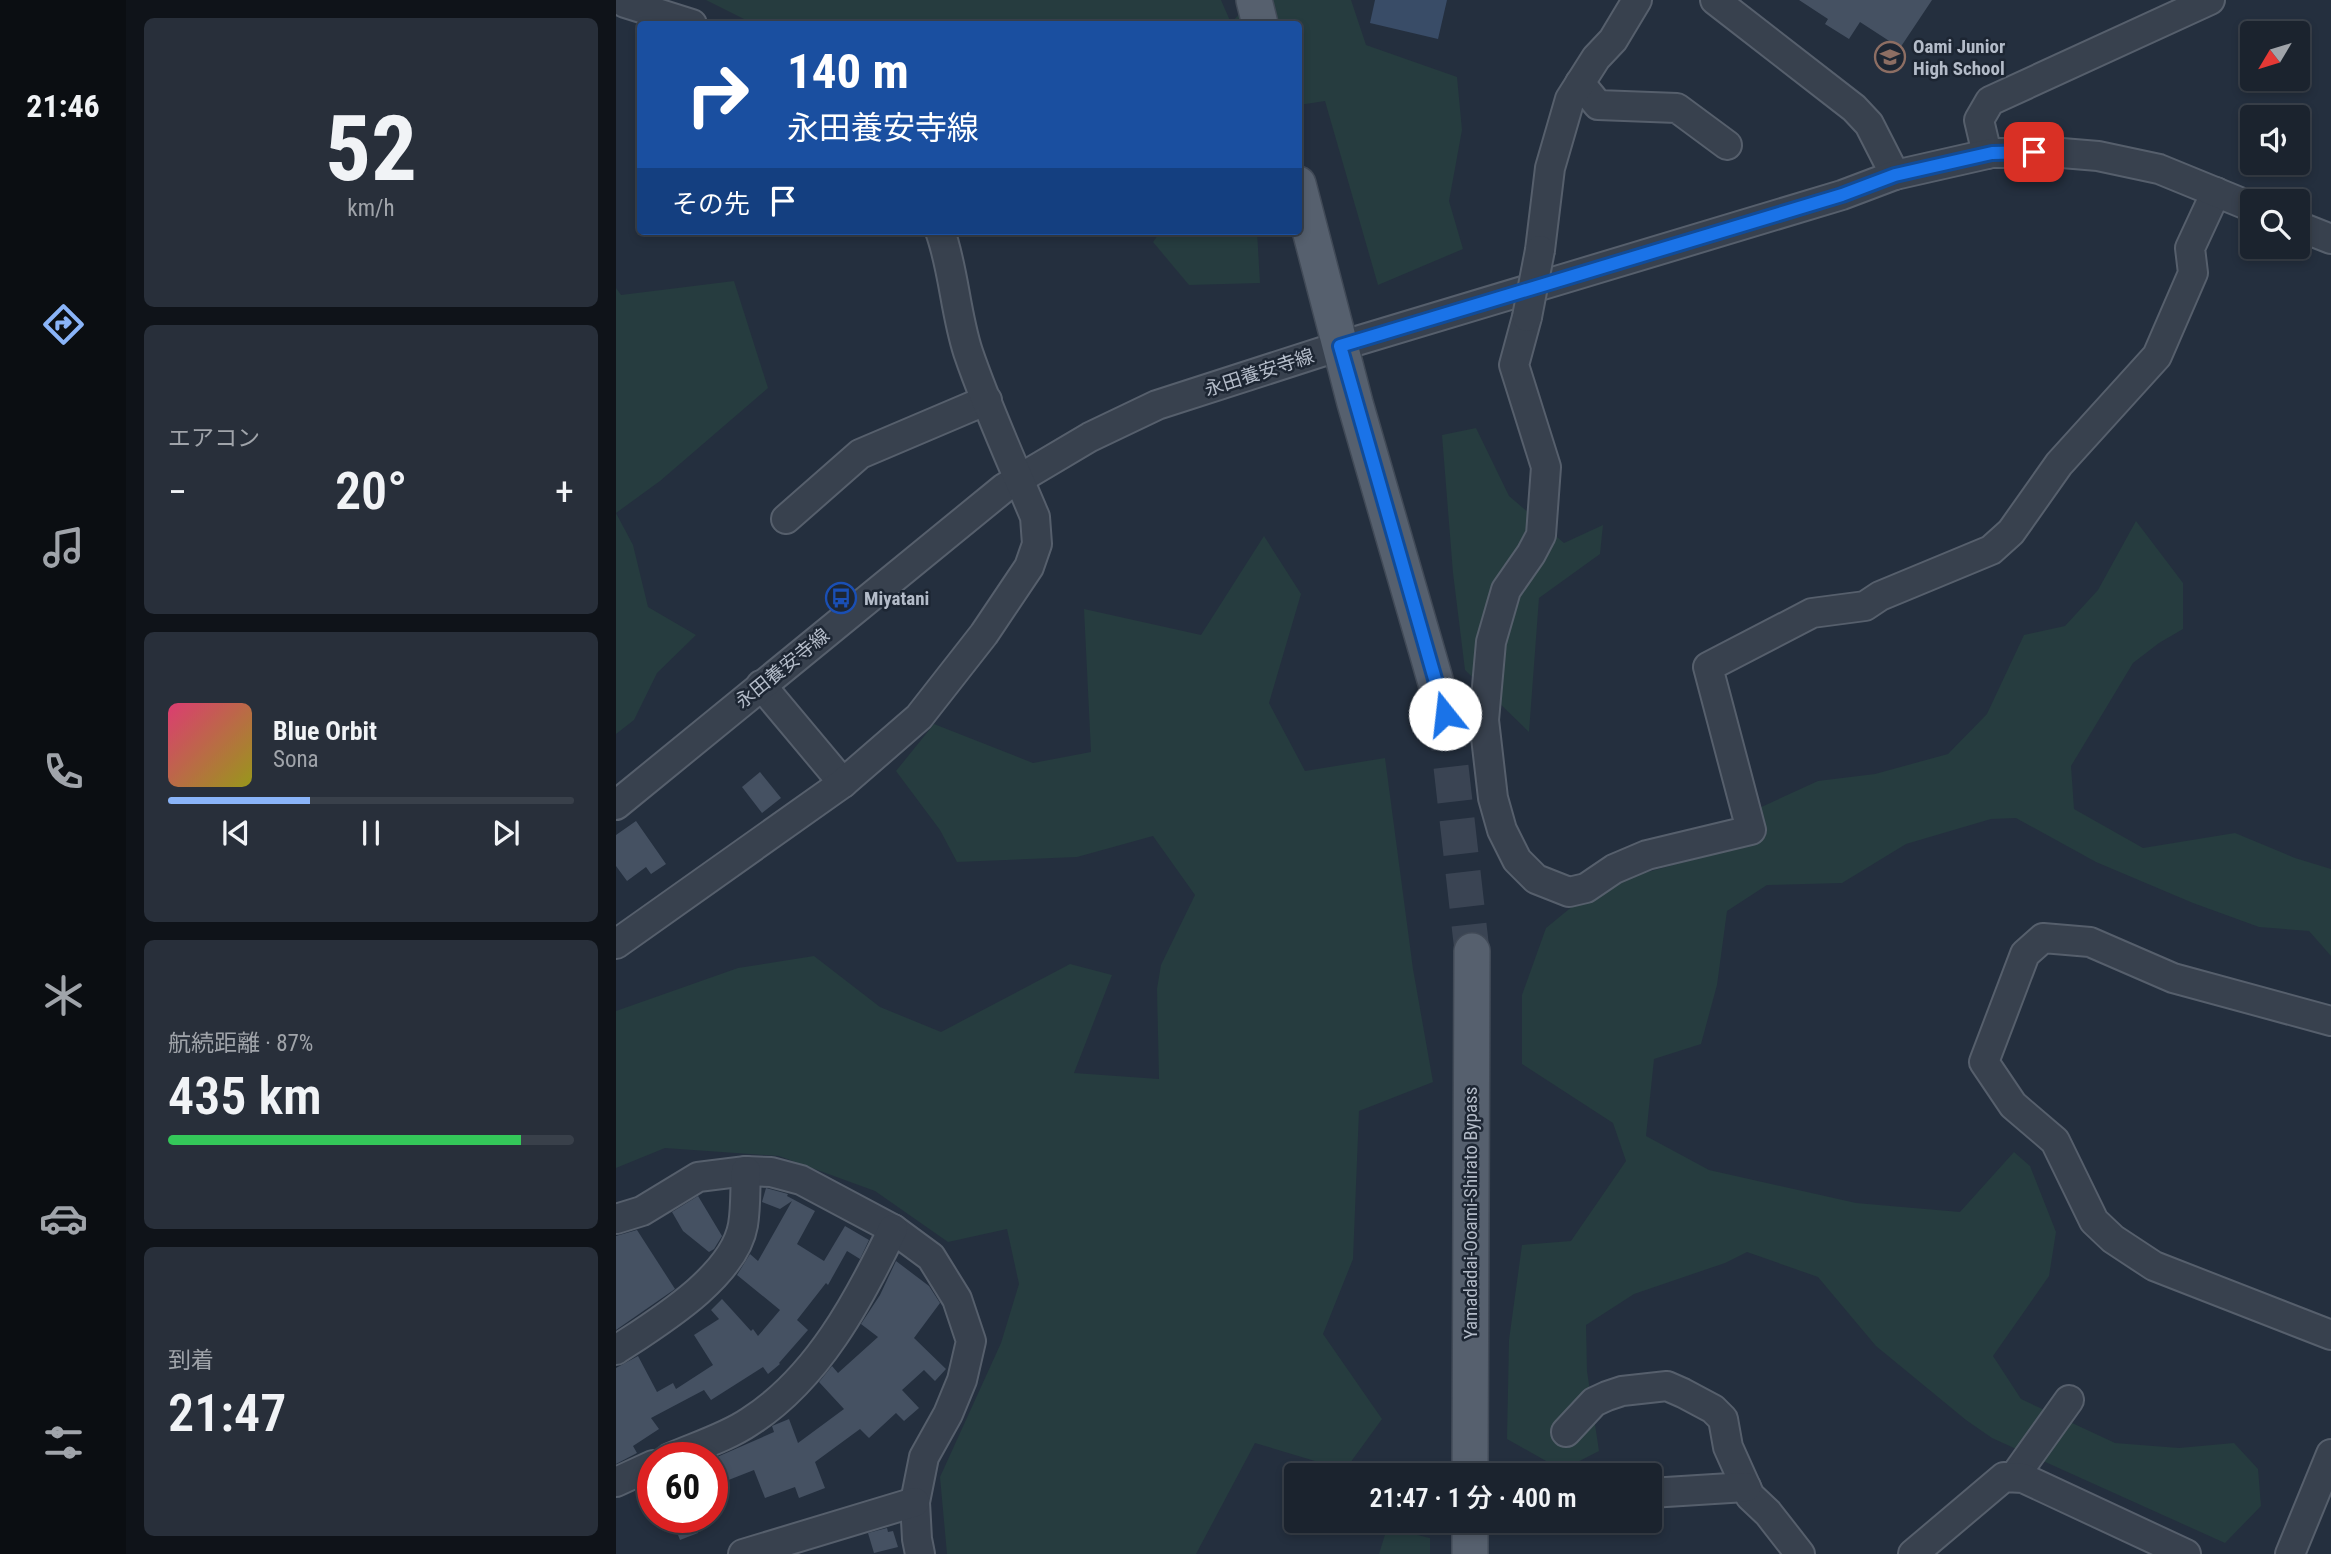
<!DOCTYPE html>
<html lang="ja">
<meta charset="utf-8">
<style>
:root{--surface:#1b232e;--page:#282f3a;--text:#f1f3f6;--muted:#a0a4aa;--line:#39404a;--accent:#8ab4f8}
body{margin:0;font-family:"Roboto Condensed","Noto Sans JP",sans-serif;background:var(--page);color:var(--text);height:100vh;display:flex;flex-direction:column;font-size:26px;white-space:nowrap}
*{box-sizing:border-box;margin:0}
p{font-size:23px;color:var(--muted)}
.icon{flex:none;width:38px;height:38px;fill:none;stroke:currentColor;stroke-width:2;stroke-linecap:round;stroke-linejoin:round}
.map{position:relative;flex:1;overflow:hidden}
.side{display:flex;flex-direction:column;gap:18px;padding:18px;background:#0f1319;width:490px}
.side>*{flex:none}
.banner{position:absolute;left:21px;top:21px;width:665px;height:214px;border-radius:7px;box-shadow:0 4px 10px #0003,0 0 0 2px var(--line);background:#1a4fa0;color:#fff;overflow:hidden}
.needle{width:46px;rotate:232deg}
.fabs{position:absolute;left:1624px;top:21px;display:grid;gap:14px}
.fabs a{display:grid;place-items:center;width:70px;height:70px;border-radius:7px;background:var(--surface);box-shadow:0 4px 10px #0003,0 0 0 2px var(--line);font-size:35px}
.speed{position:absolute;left:21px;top:1442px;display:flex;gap:14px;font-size:35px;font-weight:700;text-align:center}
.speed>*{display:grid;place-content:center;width:91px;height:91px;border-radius:50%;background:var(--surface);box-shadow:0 4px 10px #0003,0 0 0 2px var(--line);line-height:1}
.speed .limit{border:10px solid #d22;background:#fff;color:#111}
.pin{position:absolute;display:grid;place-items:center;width:60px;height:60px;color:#fff;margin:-30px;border-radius:14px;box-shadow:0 4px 10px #0006}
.me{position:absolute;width:77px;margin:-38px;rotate:344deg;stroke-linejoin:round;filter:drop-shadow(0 0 5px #0008)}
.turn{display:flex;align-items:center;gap:24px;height:147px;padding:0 35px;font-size:32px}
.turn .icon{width:91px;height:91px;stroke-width:2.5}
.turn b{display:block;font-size:49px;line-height:60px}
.then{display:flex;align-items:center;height:66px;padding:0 35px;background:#0003;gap:14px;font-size:26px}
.big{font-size:52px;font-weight:600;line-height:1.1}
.side .card{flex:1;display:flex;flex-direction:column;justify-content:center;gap:10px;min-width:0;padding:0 24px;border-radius:10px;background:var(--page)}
.side .dial{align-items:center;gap:0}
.dial b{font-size:91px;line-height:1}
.song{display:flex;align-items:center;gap:21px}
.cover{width:84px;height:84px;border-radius:10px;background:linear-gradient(135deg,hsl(340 70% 55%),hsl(60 70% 35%))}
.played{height:7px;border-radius:4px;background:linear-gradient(90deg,var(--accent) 35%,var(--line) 35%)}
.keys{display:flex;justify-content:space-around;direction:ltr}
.heat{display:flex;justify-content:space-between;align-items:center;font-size:38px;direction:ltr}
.charge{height:10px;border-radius:5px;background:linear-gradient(90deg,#34c759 87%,var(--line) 0)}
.trip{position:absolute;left:668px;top:1463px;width:378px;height:70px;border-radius:7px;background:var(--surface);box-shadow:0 4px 10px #0003,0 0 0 2px var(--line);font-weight:600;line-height:70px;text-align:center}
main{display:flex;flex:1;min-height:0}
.tabs{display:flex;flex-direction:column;width:126px;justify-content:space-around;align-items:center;background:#0b0e12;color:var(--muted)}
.tabs .icon{width:49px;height:49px}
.tabs .on{color:var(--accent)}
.tabs b{font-size:32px;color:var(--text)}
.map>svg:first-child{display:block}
.green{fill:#263c3f}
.water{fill:#394c67}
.building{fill:#455162}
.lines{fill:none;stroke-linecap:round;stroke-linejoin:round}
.major-tunnel{stroke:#3a4453;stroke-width:35;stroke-dasharray:35 18;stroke-linecap:butt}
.minor-casing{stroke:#565f6c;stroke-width:32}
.major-casing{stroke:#414a57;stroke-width:38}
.minor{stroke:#38414e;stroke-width:28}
.major{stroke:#56606e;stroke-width:35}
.minor-bridge-casing{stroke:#565f6c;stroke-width:32;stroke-linecap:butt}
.minor-bridge{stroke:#38414e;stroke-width:28}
.route-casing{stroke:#114b97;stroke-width:18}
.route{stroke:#1a73e8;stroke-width:12}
.labels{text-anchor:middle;stroke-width:5;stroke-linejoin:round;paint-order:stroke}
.poi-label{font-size:19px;font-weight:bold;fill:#b4bcc9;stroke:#1d2633;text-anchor:start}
.street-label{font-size:19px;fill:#b4bcc9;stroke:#1d2633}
</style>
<main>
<nav class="tabs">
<b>21:46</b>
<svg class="icon on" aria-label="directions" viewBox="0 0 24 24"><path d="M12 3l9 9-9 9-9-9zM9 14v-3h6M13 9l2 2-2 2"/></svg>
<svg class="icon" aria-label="music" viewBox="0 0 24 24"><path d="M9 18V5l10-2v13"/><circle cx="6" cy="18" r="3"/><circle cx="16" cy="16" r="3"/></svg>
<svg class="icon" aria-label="phone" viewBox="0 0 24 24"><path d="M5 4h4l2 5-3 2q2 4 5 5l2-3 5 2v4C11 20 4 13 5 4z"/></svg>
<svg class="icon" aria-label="climate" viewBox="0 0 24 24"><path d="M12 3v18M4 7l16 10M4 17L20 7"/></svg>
<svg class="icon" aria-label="car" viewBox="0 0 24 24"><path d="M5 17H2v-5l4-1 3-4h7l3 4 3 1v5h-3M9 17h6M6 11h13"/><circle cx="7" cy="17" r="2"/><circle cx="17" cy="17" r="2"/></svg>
<svg class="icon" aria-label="filters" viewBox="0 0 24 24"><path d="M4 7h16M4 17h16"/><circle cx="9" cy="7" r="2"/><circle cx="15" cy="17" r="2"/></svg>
</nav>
<section class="side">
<div class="card dial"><b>52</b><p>km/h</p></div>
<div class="card"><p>エアコン</p>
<div class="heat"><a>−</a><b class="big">20°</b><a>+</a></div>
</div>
<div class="card">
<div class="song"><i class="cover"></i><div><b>Blue Orbit</b><p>Sona</p></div></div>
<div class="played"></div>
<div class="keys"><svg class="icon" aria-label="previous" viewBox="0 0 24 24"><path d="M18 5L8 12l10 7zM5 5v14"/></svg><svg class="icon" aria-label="pause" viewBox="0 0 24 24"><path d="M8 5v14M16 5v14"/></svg><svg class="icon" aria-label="next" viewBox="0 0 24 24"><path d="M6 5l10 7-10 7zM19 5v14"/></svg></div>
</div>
<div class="card"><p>航続距離 · 87%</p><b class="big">435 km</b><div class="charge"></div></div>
<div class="card"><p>到着</p><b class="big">21:47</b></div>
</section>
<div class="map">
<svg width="1715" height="1554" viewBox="0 0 1715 1554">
<rect width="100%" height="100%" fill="#242f3e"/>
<g class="green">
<path d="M90,0H605L615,23L636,0H735L750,45L841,77L846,130L833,201L847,249L762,285L709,101L683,105L682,24H138Z"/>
<path d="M545,231H641L644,283L573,285L537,242Z"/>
<path d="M118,281L152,388L44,481L0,513L17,545L32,607L80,635L41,673L18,720L0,734V288L5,295Z"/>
<path d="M860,428L893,496L948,543L987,525L984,554L923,598L913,732L849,670L837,573L826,435Z"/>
<path d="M1520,521L1567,583V629L1543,643L1517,663L1455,766L1458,809L1527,848L1619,833L1679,858L1715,869V956L1693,931L1643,927L1577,903L1480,862L1400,818L1375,819L1290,844L1226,883L1151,885L1111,911L1101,985L1085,1044L1038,1059L1030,1136L1093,1170L1240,1203L1344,1212L1398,1152L1414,1166L1440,1232L1433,1276L1377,1356L1405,1399L1499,1443L1563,1448L1618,1443L1642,1469L1645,1506L1609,1543L1376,1438L1350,1420L1260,1346L1202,1277L1131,1252L1109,1263L1018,1294L970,1325L971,1371L983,1451L946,1470L891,1439L893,1340L906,1245L955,1241L1010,1161L997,1123L906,1064V995L930,928L991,878L1028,873L1076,860L1141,809L1202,781L1259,774L1332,754L1371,714L1408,635L1449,626L1482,590Z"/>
<path d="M648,536L685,594L653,703L689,771L769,758L797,969L817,1082L743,1111L737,1259L707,1334L766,1419L729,1470L639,1443L580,1554H331L324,1477L385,1343L403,1284L391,1229L332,1242L259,1191L163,1156L49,1148L0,1168V1011L122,968L198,956L264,1007L325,1032L454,964L496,975L458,1073L543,1079L541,989L545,965L579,895L537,836L461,857L341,862L324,830L280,771L318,724L417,763L475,752L468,609L585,635Z"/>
<path d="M771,1528L814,1538V1554H763Z"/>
</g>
<path class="water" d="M759,0H831L822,39L754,23Z"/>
<g class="building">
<path d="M1183,0H1316L1284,48L1244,22L1233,39L1209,24L1212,19Z"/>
<path d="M144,772L165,798L146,813L126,787Z"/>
<path d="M20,821L50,864L35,874L30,867L11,881L0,866V835Z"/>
<path d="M150,1188L172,1194L171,1196L199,1211L181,1244L208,1261L229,1226L253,1240L244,1259L231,1251L212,1285L210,1283L181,1320L192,1330L163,1363L164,1364L152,1374L147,1367L95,1400L88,1390L35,1418L43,1429L17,1446L21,1453L0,1464V1368L22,1356L41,1392L57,1383L60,1389L97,1365L78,1335L103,1319L95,1310L106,1299L135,1331L137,1329L142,1336L164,1310L121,1275L134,1254L142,1261L176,1201L164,1209L146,1202Z"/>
<path d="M82,1196L106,1236L98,1249L93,1252L67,1231L56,1212Z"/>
<path d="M21,1230L59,1289L0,1330V1236Z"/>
<path d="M280,1261L313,1286L324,1303L298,1338L330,1369L319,1381L308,1370L286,1390L303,1408L288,1421L280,1413L253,1438L244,1429L199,1462L209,1488L183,1498L179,1487L149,1498L138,1470L110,1481L101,1457L158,1432L156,1426L173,1419L182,1443L228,1409L203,1382L216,1366L222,1373L262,1337L245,1324L264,1295Z"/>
<path d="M55,1517H76L82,1533L64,1540Z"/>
<path d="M271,1528L272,1532L277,1531L282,1547L258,1553L252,1533Z"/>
</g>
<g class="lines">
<path class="major-tunnel" d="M829,714L856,951"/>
<g class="minor-casing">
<g id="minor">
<path d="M1099,0L1238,108L1253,124L1279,175"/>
<path d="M9,3L76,24"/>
<path d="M964,83L982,105L1061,108L1111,145"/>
<path d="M1371,154L1363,120L1374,101L1594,0"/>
<path d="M1682,226L1715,239"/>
<path d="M924,250L934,168L954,99L980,58L997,40L1021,0"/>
<path d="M911,317L898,365L930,467L925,535L915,554L890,590L875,642L868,720L877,798L886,830L901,860L920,879L953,892L970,888L998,869L1031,855L1135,830L1092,667L1196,613L1249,606L1264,596L1375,550L1395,532L1443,464L1541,356L1577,273L1574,248L1600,192"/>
<path d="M170,519L244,454L371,400"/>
<path d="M145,685L227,783"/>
<path d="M0,805L388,488L474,437L541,405L724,346L1226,195L1279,175L1376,153H1446L1482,156L1543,169L1636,207"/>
<path d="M0,944L227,783L303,717L368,634L413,567L421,544L419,517C396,462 371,408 352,352C339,312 338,270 324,231"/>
<path d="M1715,1021L1557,978L1474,942L1427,938L1409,954L1368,1062L1397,1105L1439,1141L1478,1221L1497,1239L1538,1266L1715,1335"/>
<path d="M0,1219L26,1211L82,1177L130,1171L155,1172L185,1180L277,1229L315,1257L341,1299L355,1341L346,1380L332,1414L308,1457L299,1502L301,1539L304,1554"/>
<path d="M0,1350C41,1323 118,1277 127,1225C130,1207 129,1188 130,1171"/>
<path d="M950,1432L978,1402L991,1396L1006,1391L1051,1386L1067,1393L1097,1409L1107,1419L1112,1447L1134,1496L1152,1513L1184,1554"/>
<path d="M54,1458C79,1447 111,1437 133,1422C201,1379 243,1300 277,1229"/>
<path d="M1398,1477L1453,1400"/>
<path d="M0,1482L37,1465"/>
<path d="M1034,1493L1130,1487"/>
<path d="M127,1554L299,1502"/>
<path d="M1297,1554L1388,1477L1407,1478L1570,1554"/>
<path d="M1674,1554L1715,1454"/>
</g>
</g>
<g class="major-casing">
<g id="major">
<path d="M638,0L644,24"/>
<path d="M682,184L739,403L829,714"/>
<path d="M854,1475L856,951"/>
<path d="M854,1554V1521"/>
</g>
</g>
<use href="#minor" class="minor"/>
<use href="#major" class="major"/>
<g class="minor-bridge-casing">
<path id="minor-bridge" d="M911,317L924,250"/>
</g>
<use href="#minor-bridge" class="minor-bridge"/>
</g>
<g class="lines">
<g class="route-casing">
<path id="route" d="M829,714L724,346L1226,195L1279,175L1376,153L1418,152"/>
</g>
<use href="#route" class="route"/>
</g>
<defs>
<g id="school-ring" transform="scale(1.575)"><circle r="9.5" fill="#1d2633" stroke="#8d6e63" stroke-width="1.5"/><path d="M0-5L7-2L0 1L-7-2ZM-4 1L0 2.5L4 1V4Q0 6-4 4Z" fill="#8d6e63"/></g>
<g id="bus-ring" transform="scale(1.575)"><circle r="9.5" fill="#1d2633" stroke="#1a4fb4" stroke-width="1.5"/><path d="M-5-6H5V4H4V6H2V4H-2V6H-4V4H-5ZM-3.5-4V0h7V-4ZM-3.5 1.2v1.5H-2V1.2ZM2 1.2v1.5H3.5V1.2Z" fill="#1a4fb4"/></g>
</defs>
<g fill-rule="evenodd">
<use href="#school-ring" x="1274" y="57"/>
<use href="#bus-ring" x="225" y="598"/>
</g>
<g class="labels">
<g class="poi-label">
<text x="1297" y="53">Oami Junior<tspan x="1297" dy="22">High School</tspan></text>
<text x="248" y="605">Miyatani</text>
</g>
<g class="street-label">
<text transform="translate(643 372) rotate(-18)" y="7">永田養安寺線</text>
<text transform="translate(166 668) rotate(-39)" y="7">永田養安寺線</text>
<text transform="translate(854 1213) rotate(-90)" y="7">Yamadadai-Ooami-Shirato Bypass</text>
</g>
</g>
</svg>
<div class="fabs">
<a><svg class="needle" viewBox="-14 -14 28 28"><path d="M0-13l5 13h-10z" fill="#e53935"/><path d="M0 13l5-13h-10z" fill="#a0a4aa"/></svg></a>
<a><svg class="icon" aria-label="sound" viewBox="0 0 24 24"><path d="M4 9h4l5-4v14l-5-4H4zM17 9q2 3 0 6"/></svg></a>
<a><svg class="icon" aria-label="search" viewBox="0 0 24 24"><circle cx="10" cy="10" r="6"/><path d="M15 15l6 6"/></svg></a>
</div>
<div class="speed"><div class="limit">60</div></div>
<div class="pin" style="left:1418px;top:152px;background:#d93025"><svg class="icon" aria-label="arrive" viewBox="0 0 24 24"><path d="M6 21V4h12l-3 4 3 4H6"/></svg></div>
<svg class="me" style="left:829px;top:714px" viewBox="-20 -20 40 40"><circle r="19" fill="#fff"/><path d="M0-13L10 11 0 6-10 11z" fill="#1a73e8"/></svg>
<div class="trip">21:47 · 1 分 · 400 m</div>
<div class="banner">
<div class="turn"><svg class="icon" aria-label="right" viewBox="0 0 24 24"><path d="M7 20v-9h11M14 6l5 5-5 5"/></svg><div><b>140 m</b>永田養安寺線</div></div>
<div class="then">その先<svg class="icon" aria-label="arrive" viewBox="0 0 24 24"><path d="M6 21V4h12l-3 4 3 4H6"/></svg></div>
</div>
</div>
</main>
